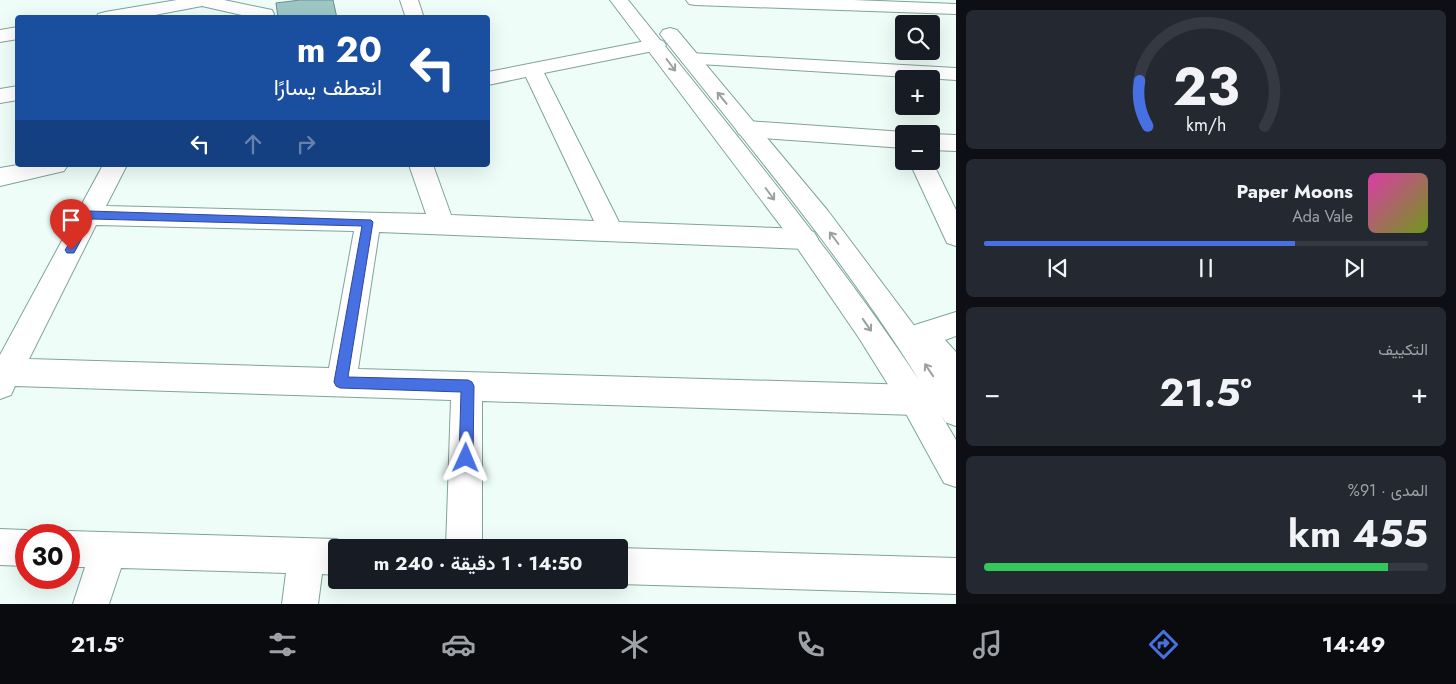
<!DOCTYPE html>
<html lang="ar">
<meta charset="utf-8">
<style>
:root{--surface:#171b24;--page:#242831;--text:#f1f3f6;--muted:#9ea1a6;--line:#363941;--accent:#4771e3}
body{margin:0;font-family:Jost,Vazirmatn,sans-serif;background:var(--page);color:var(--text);direction:rtl;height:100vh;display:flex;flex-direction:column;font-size:19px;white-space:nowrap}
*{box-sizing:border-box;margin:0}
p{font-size:16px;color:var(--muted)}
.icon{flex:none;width:28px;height:28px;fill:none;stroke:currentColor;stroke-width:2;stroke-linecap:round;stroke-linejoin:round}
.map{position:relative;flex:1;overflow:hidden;direction:ltr}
.details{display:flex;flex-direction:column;gap:10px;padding:10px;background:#0d0f14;width:500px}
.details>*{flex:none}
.banner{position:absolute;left:15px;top:15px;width:475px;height:152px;border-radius:5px;box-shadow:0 5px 20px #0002;direction:rtl;background:#1a4fa0;color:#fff;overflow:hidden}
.fabs{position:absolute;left:895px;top:15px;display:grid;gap:10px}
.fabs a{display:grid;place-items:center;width:45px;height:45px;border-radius:5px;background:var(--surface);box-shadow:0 5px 20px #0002;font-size:25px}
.speed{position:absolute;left:15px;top:524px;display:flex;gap:10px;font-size:25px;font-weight:700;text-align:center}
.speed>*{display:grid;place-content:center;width:65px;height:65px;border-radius:50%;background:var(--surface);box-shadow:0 5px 20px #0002;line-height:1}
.speed .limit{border:8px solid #d22;background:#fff;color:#111}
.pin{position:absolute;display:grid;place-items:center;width:42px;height:42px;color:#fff;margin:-51px -21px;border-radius:50% 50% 50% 0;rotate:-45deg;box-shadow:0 0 5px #0007}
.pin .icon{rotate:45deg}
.me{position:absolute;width:55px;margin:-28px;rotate:1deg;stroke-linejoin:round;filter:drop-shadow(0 0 4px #0008)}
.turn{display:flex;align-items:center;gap:18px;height:105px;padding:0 25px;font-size:22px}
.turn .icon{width:65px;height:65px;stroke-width:2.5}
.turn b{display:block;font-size:35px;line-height:42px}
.lanes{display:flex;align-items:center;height:48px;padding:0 25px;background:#0003;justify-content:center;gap:25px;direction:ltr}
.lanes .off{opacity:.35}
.big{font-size:38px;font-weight:700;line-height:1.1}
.details .card{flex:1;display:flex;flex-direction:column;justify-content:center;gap:8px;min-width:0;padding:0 18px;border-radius:8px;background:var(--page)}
.details .dial{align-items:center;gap:0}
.dial svg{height:130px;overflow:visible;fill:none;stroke:var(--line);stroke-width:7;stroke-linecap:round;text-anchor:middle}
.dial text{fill:var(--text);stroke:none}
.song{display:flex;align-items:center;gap:15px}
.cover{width:60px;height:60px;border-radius:8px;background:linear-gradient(135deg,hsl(320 70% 55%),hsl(80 70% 35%))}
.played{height:5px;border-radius:2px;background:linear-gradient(90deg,var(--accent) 70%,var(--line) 70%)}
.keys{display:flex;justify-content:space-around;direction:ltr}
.heat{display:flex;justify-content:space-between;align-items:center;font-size:28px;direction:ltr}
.charge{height:8px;border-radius:4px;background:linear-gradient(90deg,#34c759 91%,var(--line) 0)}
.trip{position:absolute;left:328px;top:539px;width:300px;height:50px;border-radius:5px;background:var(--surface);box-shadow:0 5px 20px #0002;font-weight:700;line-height:50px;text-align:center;direction:rtl}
.dock{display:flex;height:80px;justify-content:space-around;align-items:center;background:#090b0e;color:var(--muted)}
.dock .icon{width:35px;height:35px}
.dock .active{color:var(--accent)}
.dock b{font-size:22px;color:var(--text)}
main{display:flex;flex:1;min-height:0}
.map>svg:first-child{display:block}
.building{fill:#9ec8c6;stroke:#6f8c8b}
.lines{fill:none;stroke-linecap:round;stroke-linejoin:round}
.minor-casing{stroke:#7fa499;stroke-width:2}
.major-casing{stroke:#7fa499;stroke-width:2}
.minor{fill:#fff;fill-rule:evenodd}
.major{fill:#fff;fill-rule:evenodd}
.oneway{stroke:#9aa09f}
.route{fill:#4771e3;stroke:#2e4994}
</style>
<main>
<section class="details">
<div class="card dial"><svg viewBox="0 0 100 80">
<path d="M14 69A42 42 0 1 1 86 69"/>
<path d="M14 69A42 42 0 0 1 9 41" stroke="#4771e3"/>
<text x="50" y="56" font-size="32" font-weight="700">23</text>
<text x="50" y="72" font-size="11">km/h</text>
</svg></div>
<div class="card">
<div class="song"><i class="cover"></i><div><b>Paper Moons</b><p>Ada Vale</p></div></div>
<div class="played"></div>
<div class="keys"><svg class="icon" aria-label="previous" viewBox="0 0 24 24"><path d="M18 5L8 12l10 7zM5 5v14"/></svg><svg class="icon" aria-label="pause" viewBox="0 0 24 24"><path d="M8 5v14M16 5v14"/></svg><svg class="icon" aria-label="next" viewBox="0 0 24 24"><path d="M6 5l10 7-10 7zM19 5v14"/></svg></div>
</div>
<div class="card"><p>التكييف</p>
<div class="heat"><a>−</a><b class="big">21.5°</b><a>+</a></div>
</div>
<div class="card"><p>المدى · 91%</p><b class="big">455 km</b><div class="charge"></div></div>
</section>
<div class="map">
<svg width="956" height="604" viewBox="0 0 956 604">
<rect width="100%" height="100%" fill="#eefdf8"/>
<path class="building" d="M300,0H333L337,18H278L276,3Z"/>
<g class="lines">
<g class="minor-casing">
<g id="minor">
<path d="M177,0H224L272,10L274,14L272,18H255L202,6L139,18H96L98,14L105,12Z"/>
<path d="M400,0H418L424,18H406Z"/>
<path d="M686,0H853L956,4V14L695,5L689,4Z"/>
<path d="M18,27V39L0,42V30Z"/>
<path d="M656,39L663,41L666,45L663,49L544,73L619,222L805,229L814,232L818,239L814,246L805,249L379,232L358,369L915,385L926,390L930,400L926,410L915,415L482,401V548H446L451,400L15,386L11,395L0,399V355L103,165H127L106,206L426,214L409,165H433L451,215L594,221L526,77L488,85V72ZM96,225L354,231L329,368L29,359Z"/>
<path d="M690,53L956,68V80L683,63L680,59L683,55Z"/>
<path d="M18,86V100L0,103V89Z"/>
<path d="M747,121L904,132L909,134H904V148L747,137L739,134L736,129L739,124Z"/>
<path d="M931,134L956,135V151L931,150Z"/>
<path d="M909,161H932L956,210V246L947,243Z"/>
<path d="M18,165H68L64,171L0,186V168Z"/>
<path d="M956,312V336L945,340L956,352V387L945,383L917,349L909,352L899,348L895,339L899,330Z"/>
<path d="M0,529L26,530L37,535H26V566L0,565Z"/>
<path d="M69,531L336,539L349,544L350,548H336V575L322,574L318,604H282L286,573L121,568L109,604H73L85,567H69V535H60Z"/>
<path d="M619,548L956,558V594L619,584L610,580H619Z"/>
</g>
</g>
<g class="major-casing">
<path id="major" d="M610,0H628C728,125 830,247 919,380C844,259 751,149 663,38L660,34L663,30L670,28L677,30L828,211L934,352L956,384V426L945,422L940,413L956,440V487L944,483L904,410L859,338L796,246Z"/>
</g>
<use href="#minor" class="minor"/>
<use href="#major" class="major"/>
</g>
<defs><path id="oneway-shaft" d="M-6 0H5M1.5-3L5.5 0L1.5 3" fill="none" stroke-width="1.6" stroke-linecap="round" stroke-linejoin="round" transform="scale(1.25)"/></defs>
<g class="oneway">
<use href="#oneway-shaft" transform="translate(671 65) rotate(53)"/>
<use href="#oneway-shaft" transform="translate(722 98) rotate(-129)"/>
<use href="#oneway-shaft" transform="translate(770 194) rotate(53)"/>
<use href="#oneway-shaft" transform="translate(834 238) rotate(-127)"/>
<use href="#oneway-shaft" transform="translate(867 325) rotate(55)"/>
<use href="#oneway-shaft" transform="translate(929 370) rotate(-124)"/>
</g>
<path class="route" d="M89,211L371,220L373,222L348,377L468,380L472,382L474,386L473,458L471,463L466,465L461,463L459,458L461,392L340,388L336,386L334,382L362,226L92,219L74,253H67L65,250L67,247L85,212Z"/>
</svg>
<div class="fabs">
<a><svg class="icon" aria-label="search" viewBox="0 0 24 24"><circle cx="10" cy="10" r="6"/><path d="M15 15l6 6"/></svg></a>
<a>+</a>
<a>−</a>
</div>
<div class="speed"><div class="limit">30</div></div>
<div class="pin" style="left:71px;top:250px;background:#d93025"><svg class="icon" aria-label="arrive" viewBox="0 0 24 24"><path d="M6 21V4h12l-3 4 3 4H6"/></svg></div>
<svg class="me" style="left:466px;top:458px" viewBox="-20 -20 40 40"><path d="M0-17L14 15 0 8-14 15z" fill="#4771e3" stroke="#fff" stroke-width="4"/></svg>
<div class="trip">14:50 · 1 دقيقة · 240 m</div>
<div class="banner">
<div class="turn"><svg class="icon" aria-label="left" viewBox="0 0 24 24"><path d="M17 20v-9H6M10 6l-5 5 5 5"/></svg><div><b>20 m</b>انعطف يسارًا</div></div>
<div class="lanes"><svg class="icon" aria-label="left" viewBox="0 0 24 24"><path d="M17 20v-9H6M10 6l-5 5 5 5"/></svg><svg class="icon off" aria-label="ahead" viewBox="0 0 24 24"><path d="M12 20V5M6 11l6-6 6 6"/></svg><svg class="icon off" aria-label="right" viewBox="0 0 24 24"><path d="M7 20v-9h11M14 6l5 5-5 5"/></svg></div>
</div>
</div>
</main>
<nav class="dock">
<b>14:49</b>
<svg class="icon active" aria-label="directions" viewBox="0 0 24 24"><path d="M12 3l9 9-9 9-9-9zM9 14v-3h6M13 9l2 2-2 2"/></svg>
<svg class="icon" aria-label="music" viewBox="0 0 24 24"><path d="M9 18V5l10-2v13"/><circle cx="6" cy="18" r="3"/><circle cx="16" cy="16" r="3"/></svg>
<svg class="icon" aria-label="phone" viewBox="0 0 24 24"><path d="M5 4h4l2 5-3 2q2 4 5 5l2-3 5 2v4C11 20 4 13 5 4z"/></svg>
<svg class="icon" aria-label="climate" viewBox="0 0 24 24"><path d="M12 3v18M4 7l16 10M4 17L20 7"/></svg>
<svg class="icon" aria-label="car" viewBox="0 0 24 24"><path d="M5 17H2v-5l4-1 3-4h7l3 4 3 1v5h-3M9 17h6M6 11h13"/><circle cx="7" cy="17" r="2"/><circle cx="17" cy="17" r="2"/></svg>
<svg class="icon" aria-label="filters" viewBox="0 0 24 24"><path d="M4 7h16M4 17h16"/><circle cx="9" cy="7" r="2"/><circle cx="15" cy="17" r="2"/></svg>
<b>21.5°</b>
</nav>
